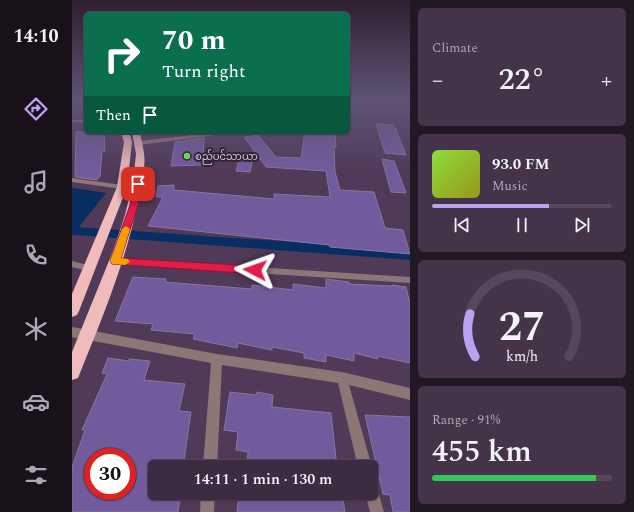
<!DOCTYPE html>
<meta charset="utf-8">
<style>
:root{--surface:#3d2b42;--page:#443349;--text:#f1f3f6;--muted:#ada7b2;--line:#56475b;--accent:#bca0f2}
body{margin:0;font-family:Spectral,"Noto Sans Myanmar",serif;background:var(--page);color:var(--text);height:100vh;display:flex;flex-direction:column;font-size:15px;white-space:nowrap}
*{box-sizing:border-box;margin:0}
p{font-size:13px;color:var(--muted)}
.icon{flex:none;width:22px;height:22px;fill:none;stroke:currentColor;stroke-width:2;stroke-linecap:round;stroke-linejoin:round}
.map{position:relative;flex:1;overflow:hidden}
.panel{display:flex;flex-direction:column;gap:8px;padding:8px;background:#221824;width:224px}
.panel>*{flex:none}
.guide{position:absolute;left:12px;top:12px;width:266px;height:122px;border-radius:6px;box-shadow:0 1px 3px #0004,0 0 0 1px var(--line);background:#0b6e4f;color:#fff;overflow:hidden}
.speed{position:absolute;left:12px;top:448px;display:flex;gap:8px;font-size:20px;font-weight:700;text-align:center}
.speed>*{display:grid;place-content:center;width:52px;height:52px;border-radius:50%;background:var(--surface);box-shadow:0 1px 3px #0004,0 0 0 1px var(--line);line-height:1}
.speed .limit{border:6px solid #d22;background:#fff;color:#111}
.pin{position:absolute;display:grid;place-items:center;width:34px;height:34px;color:#fff;margin:-17px;border-radius:8px;box-shadow:0 2px 6px #0006}
.me{position:absolute;width:44px;margin:-22px;rotate:274deg;stroke-linejoin:round;filter:drop-shadow(0 0 3px #0008)}
.turn{display:flex;align-items:center;gap:14px;height:84px;padding:0 12px;font-size:18px}
.turn .icon{width:52px;height:52px;stroke-width:2.5}
.turn b{display:block;font-size:28px;line-height:34px}
.then{display:flex;align-items:center;height:38px;padding:0 12px;background:#0003;gap:8px;font-size:15px}
.big{font-size:30px;font-weight:600;line-height:1.1}
.panel .card{flex:1;display:flex;flex-direction:column;justify-content:center;gap:6px;min-width:0;padding:0 14px;border-radius:6px;background:var(--page)}
.panel .dial{align-items:center;gap:0}
.dial svg{height:104px;overflow:visible;fill:none;stroke:var(--line);stroke-width:7;stroke-linecap:round;text-anchor:middle}
.dial text{fill:var(--text);stroke:none}
.song{display:flex;align-items:center;gap:12px}
.cover{width:48px;height:48px;border-radius:6px;background:linear-gradient(135deg,hsl(90 70% 55%),hsl(60 70% 35%))}
.played{height:4px;border-radius:2px;background:linear-gradient(90deg,var(--accent) 65%,var(--line) 65%)}
.keys{display:flex;justify-content:space-around;direction:ltr}
.heat{display:flex;justify-content:space-between;align-items:center;font-size:22px;direction:ltr}
.charge{height:6px;border-radius:3px;background:linear-gradient(90deg,#34c759 91%,var(--line) 0)}
.trip{position:absolute;left:76px;top:460px;width:230px;height:40px;border-radius:6px;background:var(--surface);box-shadow:0 1px 3px #0004,0 0 0 1px var(--line);font-weight:600;line-height:40px;text-align:center}
main{display:flex;flex:1;min-height:0}
.tab-bar{display:flex;flex-direction:column;width:72px;justify-content:space-around;align-items:center;background:#18111a;color:var(--muted)}
.tab-bar .icon{width:28px;height:28px}
.tab-bar .current{color:var(--accent)}
.tab-bar b{font-size:18px;color:var(--text)}
.map>svg:first-child{display:block}
.water{fill:#072d63}
.lines{fill:none;stroke-linecap:round;stroke-linejoin:round}
.canal{fill:#072d63;fill-rule:evenodd}
.building{fill:#725b9d;stroke:#84789f;fill-rule:evenodd}
.street{fill:#8c7776;fill-rule:evenodd}
.highway{fill:#efbbbb;fill-rule:evenodd}
.route{fill:#e11d48;stroke:#92132f}
.slow{fill:#f59e0b}
.poi-dot{fill:#77d259;stroke:#302534;stroke-width:1.5}
.labels{text-anchor:middle;stroke-width:4;stroke-linejoin:round;paint-order:stroke}
.far-poi-label{font-size:10px;fill:#dccde0;stroke:#302534;text-anchor:start}
</style>
<main>
<nav class="tab-bar">
<b>14:10</b>
<svg class="icon current" aria-label="directions" viewBox="0 0 24 24"><path d="M12 3l9 9-9 9-9-9zM9 14v-3h6M13 9l2 2-2 2"/></svg>
<svg class="icon" aria-label="music" viewBox="0 0 24 24"><path d="M9 18V5l10-2v13"/><circle cx="6" cy="18" r="3"/><circle cx="16" cy="16" r="3"/></svg>
<svg class="icon" aria-label="phone" viewBox="0 0 24 24"><path d="M5 4h4l2 5-3 2q2 4 5 5l2-3 5 2v4C11 20 4 13 5 4z"/></svg>
<svg class="icon" aria-label="climate" viewBox="0 0 24 24"><path d="M12 3v18M4 7l16 10M4 17L20 7"/></svg>
<svg class="icon" aria-label="car" viewBox="0 0 24 24"><path d="M5 17H2v-5l4-1 3-4h7l3 4 3 1v5h-3M9 17h6M6 11h13"/><circle cx="7" cy="17" r="2"/><circle cx="17" cy="17" r="2"/></svg>
<svg class="icon" aria-label="filters" viewBox="0 0 24 24"><path d="M4 7h16M4 17h16"/><circle cx="9" cy="7" r="2"/><circle cx="15" cy="17" r="2"/></svg>
</nav>
<div class="map">
<svg width="338" height="512" viewBox="0 0 338 512">
<rect width="100%" height="100%" fill="#513958"/>
<path class="water" d="M0,188L34,193L0,236Z"/>
<g class="lines">
<path class="canal" d="M4,227L338,250V260L4,235L0,234V228Z"/>
</g>
<g class="building">
<path d="M304,124L322,125L334,155L313,153Z"/>
<path d="M4,132H32L33,151H30L28,176L25,180L3,177Z"/>
<path d="M233,132H263L264,147H262L263,172L268,190L302,192L313,228L331,230L338,254L258,247L257,245L76,226L91,197H84L86,186L102,185V190L202,199V194L258,197L254,171L194,167L172,137L186,135L204,157L229,158Z"/>
<path d="M132,138L131,165L99,166L103,142Z"/>
<path d="M168,156L181,157L178,172L164,171Z"/>
<path d="M310,159L322,161L334,193L319,192Z"/>
<path d="M61,277L94,279L93,282L180,289V285L221,290V284L254,288V279L277,282V284L320,286V285L334,287L338,304V363L305,356L306,359L282,353V361L254,355V362L232,358V353L200,347V350L166,343L165,348L121,339L123,334L79,330L81,324L43,321Z"/>
<path d="M36,358L57,361V359L78,361L72,380L113,384L107,411L119,412L111,467H83V493H109L106,512H0V467L13,430H10L35,374L30,373ZM21,457H55V491H21Z"/>
<path d="M158,392L184,395L185,392L201,395L200,407L259,413L265,467H246L210,463L209,467H175L176,452L164,450L166,432L152,430Z"/>
<path d="M293,415L338,417V512H321L318,495L311,494Z"/>
<path d="M167,493H270L273,512H165Z"/>
</g>
<g class="lines">
<g class="street">
<rect x="0" y="120" width="14" height="2"/>
<path d="M147,132H162L160,133L67,145L64,143L67,141Z"/>
<path d="M0,178L50,185L53,187L50,189L0,182Z"/>
<path d="M43,258L338,277V283L43,264L40,263L39,261L40,259Z"/>
<path d="M0,261L20,266L21,268L20,270L17,271L0,267Z"/>
<path d="M0,327L145,354L270,372L338,388V400L277,385L300,467L299,468V467H286L266,383L150,365L145,467H131L139,363L0,337Z"/>
<path d="M299,482L304,484L312,512H298L293,493H299Z"/>
<path d="M129,493H143L142,512H128Z"/>
</g>
<g class="highway">
<path d="M49,132H57L60,142L55,187L7,311L5,315L0,317V294L45,187L52,142Z"/>
<path d="M60,132H68C69,139 71,146 72,153C74,169 69,186 66,201C54,262 29,321 6,378L0,380V352L41,251L53,215L61,182L64,154Z"/>
</g>
</g>
<linearGradient id="sky" x2="0" y2="1"><stop stop-color="#2d1f30"/><stop offset="0.58" stop-color="#5f5475"/><stop offset="1" stop-color="#5f5475" stop-opacity="0"/></linearGradient>
<rect width="338" height="172" fill="url(#sky)"/>
<path class="route" d="M66,182L70,184L66,205L49,258L183,266L186,267L187,270L186,273L183,274L40,264L38,261L58,205L63,184Z"/>
<path class="slow" d="M54,226L58,229L49,258L56,259L58,262L53,265L40,264L38,261L50,229Z"/>
<circle class="poi-dot" cx="115" cy="156" r="4"/>
<g class="labels">
<g class="far-poi-label">
<text x="123" y="160">စည်ပင်သာယာ</text>
</g>
</g>
</svg>
<div class="speed"><div class="limit">30</div></div>
<div class="pin" style="left:66px;top:184px;background:#d93025"><svg class="icon" aria-label="arrive" viewBox="0 0 24 24"><path d="M6 21V4h12l-3 4 3 4H6"/></svg></div>
<svg class="me" style="left:183px;top:270px" viewBox="-20 -20 40 40"><path d="M0-17L14 15 0 8-14 15z" fill="#e11d48" stroke="#fff" stroke-width="4"/></svg>
<div class="trip">14:11 · 1 min · 130 m</div>
<div class="guide">
<div class="turn"><svg class="icon" aria-label="right" viewBox="0 0 24 24"><path d="M7 20v-9h11M14 6l5 5-5 5"/></svg><div><b>70 m</b>Turn right</div></div>
<div class="then">Then<svg class="icon" aria-label="arrive" viewBox="0 0 24 24"><path d="M6 21V4h12l-3 4 3 4H6"/></svg></div>
</div>
</div>
<section class="panel">
<div class="card"><p>Climate</p>
<div class="heat"><a>−</a><b class="big">22°</b><a>+</a></div>
</div>
<div class="card">
<div class="song"><i class="cover"></i><div><b>93.0 FM</b><p>Music</p></div></div>
<div class="played"></div>
<div class="keys"><svg class="icon" aria-label="previous" viewBox="0 0 24 24"><path d="M18 5L8 12l10 7zM5 5v14"/></svg><svg class="icon" aria-label="pause" viewBox="0 0 24 24"><path d="M8 5v14M16 5v14"/></svg><svg class="icon" aria-label="next" viewBox="0 0 24 24"><path d="M6 5l10 7-10 7zM19 5v14"/></svg></div>
</div>
<div class="card dial"><svg viewBox="0 0 100 80">
<path d="M14 69A42 42 0 1 1 86 69"/>
<path d="M14 69A42 42 0 0 1 10 36" stroke="#bca0f2"/>
<text x="50" y="56" font-size="32" font-weight="700">27</text>
<text x="50" y="72" font-size="11">km/h</text>
</svg></div>
<div class="card"><p>Range · 91%</p><b class="big">455 km</b><div class="charge"></div></div>
</section>
</main>
